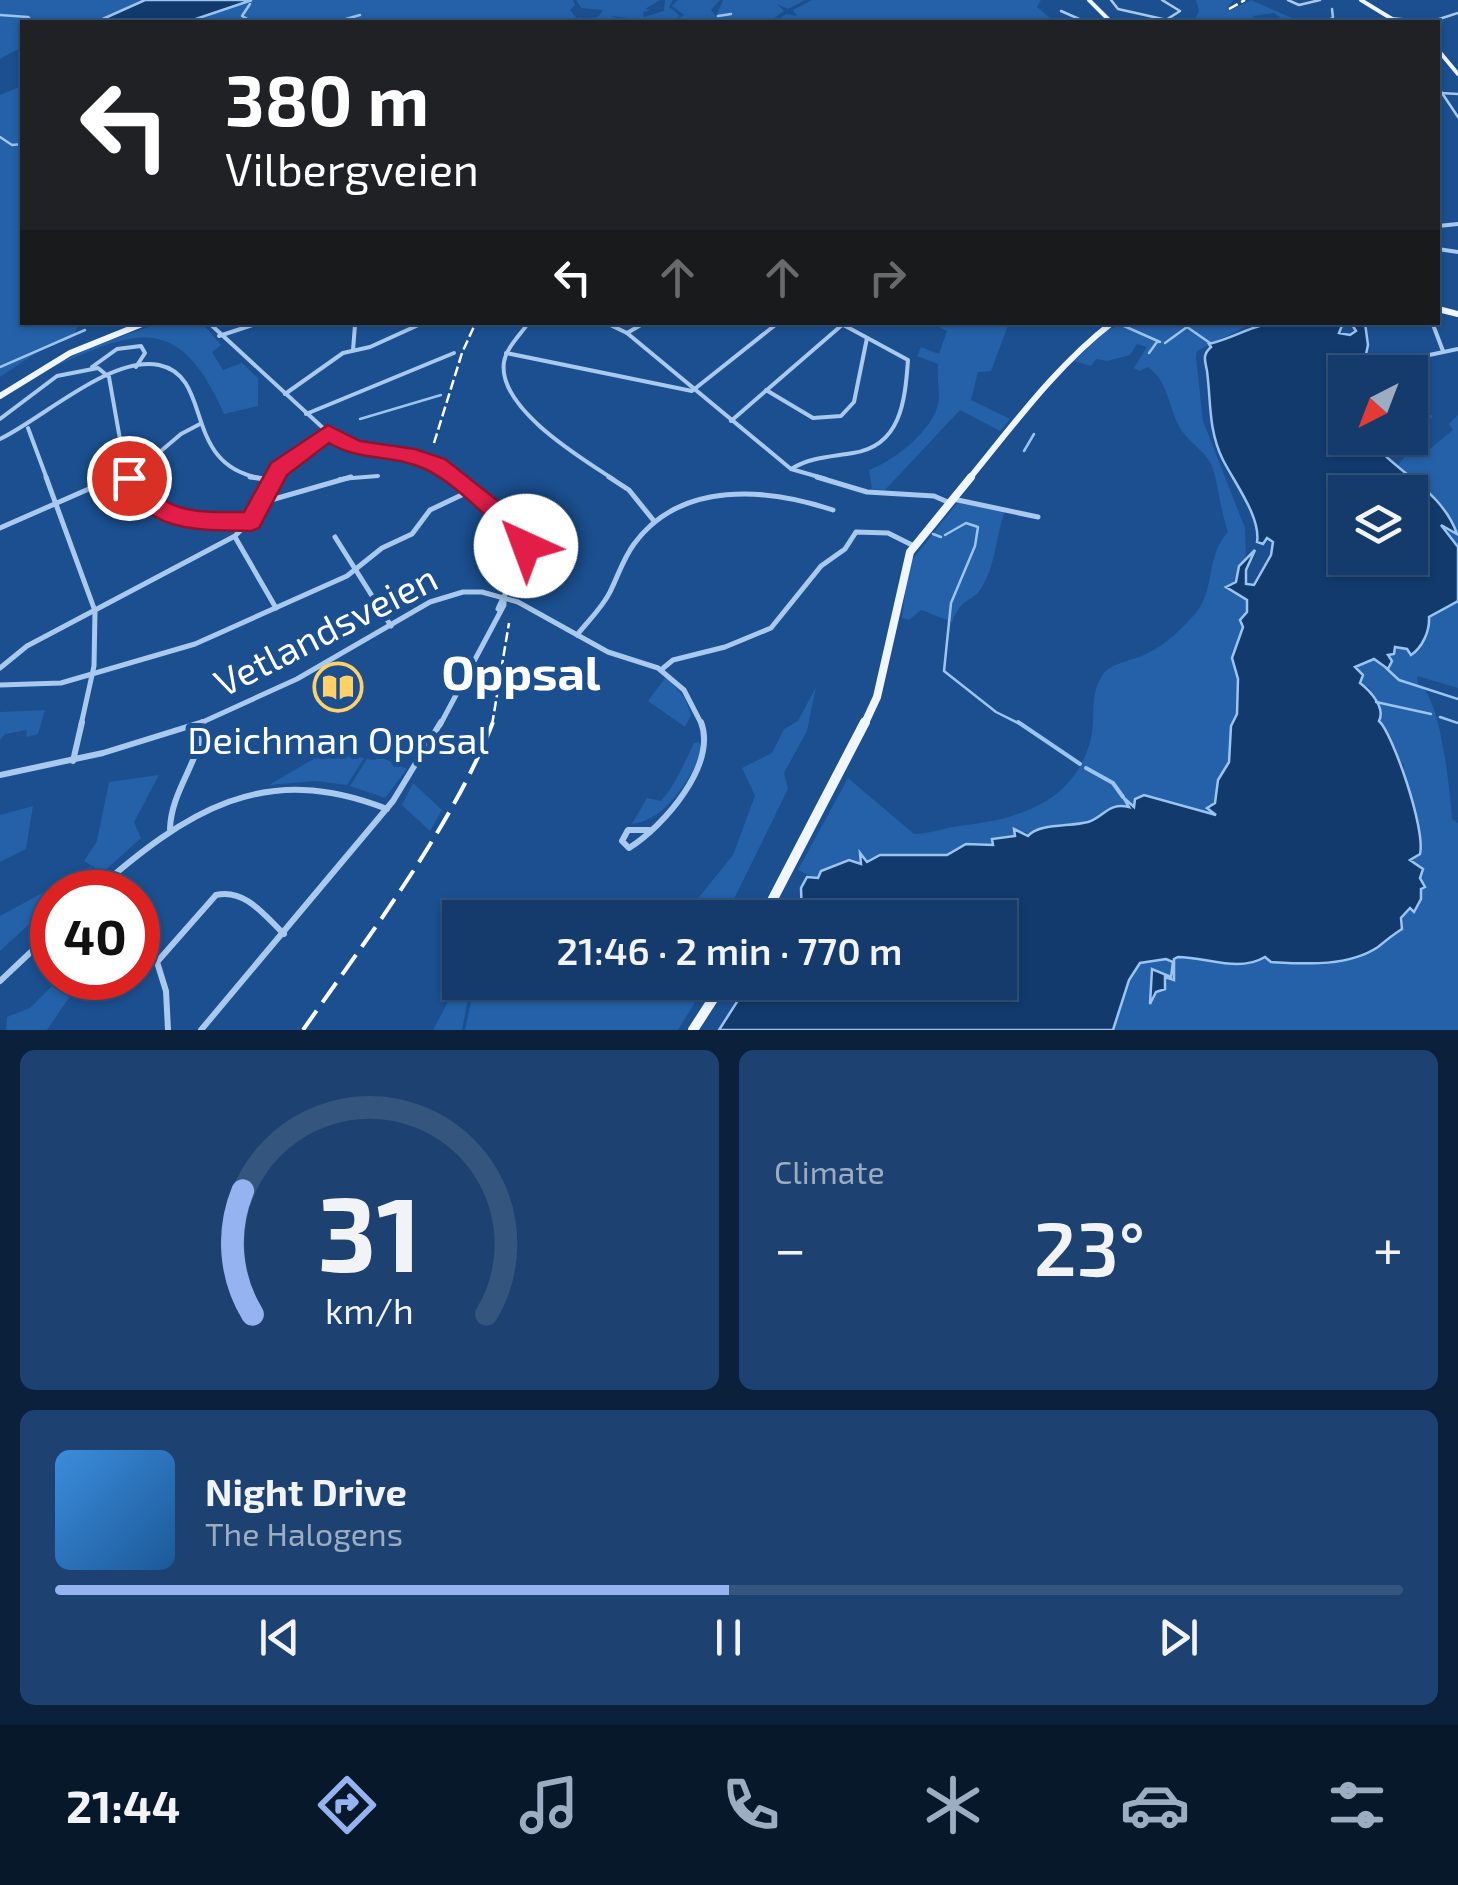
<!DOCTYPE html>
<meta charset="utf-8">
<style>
:root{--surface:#143b6b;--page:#1d4271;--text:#f1f3f6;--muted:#9dadc1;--line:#33557e;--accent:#95b2f1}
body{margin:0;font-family:"Exo 2",sans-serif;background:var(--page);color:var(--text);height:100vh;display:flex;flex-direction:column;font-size:38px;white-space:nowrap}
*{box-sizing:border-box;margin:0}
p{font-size:32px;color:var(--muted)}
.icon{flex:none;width:55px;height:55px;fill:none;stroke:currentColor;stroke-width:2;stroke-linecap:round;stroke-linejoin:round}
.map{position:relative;height:1030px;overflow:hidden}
.side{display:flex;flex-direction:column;gap:20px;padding:20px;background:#0b203b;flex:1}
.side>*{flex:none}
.hud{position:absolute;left:20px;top:20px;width:1420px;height:305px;border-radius:0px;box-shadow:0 2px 8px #0004,0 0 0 2px var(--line);background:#202124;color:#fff;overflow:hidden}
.needle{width:65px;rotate:222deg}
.buttons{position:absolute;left:1328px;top:355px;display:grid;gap:20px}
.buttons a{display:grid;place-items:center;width:100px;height:100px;border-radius:0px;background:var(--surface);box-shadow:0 2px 8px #0004,0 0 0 2px var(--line);font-size:50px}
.speed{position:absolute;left:30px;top:870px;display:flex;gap:20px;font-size:50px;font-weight:700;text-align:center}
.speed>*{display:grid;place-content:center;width:130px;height:130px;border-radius:50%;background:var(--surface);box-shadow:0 2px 8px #0004,0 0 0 2px var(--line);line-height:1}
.speed .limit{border:15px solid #d22;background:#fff;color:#111}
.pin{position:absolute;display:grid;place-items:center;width:85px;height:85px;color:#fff;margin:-42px;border:5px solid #fff;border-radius:50%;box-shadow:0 2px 10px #0007}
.me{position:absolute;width:110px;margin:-55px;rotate:317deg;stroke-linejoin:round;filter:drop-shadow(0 0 8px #0008)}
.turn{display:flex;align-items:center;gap:35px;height:210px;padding:0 40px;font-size:45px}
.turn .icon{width:130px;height:130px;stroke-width:2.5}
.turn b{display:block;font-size:70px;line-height:85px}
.lanes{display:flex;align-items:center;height:95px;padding:0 40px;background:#0003;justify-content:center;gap:50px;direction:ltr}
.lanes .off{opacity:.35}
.big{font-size:75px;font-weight:600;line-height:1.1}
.side .card{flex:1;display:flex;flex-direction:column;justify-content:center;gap:15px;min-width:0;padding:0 35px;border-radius:15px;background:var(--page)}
.side .dial{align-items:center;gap:0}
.dial svg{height:260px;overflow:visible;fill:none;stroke:var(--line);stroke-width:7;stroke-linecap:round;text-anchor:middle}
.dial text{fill:var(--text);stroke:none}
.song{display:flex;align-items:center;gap:30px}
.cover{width:120px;height:120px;border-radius:15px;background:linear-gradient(135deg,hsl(210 70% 55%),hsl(210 70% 35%))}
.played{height:10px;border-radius:5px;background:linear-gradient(90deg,var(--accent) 50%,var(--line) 50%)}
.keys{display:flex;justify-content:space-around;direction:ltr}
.heat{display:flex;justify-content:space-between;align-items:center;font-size:55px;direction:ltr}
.side .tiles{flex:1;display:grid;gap:20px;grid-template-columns:1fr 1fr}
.card:last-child{grid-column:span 2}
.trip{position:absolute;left:442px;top:900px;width:575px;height:100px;border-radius:0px;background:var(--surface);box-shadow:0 2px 8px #0004,0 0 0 2px var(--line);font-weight:600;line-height:100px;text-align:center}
.menu{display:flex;height:160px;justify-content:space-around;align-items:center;background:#08182b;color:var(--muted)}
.menu .icon{width:70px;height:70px}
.menu .on{color:var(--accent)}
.menu b{font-size:45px;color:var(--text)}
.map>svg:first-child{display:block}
.green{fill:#2461a8}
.water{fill:#123a6d;stroke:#9cc4f0;stroke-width:2.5;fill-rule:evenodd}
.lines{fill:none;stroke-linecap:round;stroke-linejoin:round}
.stream-far1{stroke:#9cc4f0;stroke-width:2.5}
.stream{stroke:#9cc4f0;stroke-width:4}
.minor-far3{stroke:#a9c9ee;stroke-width:2.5}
.minor-far2{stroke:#a9c9ee;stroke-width:4}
.minor-far1{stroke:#a9c9ee;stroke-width:5}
.minor{stroke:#a9c9ee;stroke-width:6}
.major-far3{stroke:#f0f6ff;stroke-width:4}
.major-far2{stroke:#f0f6ff;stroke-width:6}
.major-far1{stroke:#f0f6ff;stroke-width:8}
.major{stroke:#f0f6ff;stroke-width:10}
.rail-far1{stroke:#fff;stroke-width:2.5;stroke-dasharray:10 4;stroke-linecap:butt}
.rail{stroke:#fff;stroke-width:4;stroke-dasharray:24 10;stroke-linecap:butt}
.route{fill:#e11d48;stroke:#92132f;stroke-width:2.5}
.labels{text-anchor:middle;stroke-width:10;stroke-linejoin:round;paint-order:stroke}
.street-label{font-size:38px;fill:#fff;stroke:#1b4f8f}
.poi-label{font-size:38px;fill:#fff;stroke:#1b4f8f}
.district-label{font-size:48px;font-weight:bold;fill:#fff;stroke:#1b4f8f}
</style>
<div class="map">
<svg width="1458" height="1030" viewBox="0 0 1458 1030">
<rect width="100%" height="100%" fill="#1b4f8f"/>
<g class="green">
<path d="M0,0H145L96,22H22V47L0,59Z"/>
<path d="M252,0H573L575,5L570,10L578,20L598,17L603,10L581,8L576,0H660L645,9L651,10L643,12L644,17L664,11L665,0H673L669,7L680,16L669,22H633L639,19L610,16L630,22H187Z"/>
<path d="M678,0H720L711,10L716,16L723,0H805L788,9L777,4L784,11L769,22H674L684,15L672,6Z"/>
<path d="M812,0H1041L1037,7L1055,22L878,19L776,22L786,14L797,16L793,10Z"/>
<path d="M1196,0H1234L1227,8L1231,10L1251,0L1294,19L1316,22L1284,20L1274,13L1253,16L1255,22L1251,19L1252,22H1194L1199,11Z"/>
<path d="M22,86V322L80,323L71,338L39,351L0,377V95Z"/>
<path d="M160,323H202L221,345L212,352L223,370L242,363L258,378V406L224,414C176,304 129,334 40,373L91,347Z"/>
<path d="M930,323H1009L991,371L978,372L971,400L1010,419L1000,431L960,410L885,490L872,489L869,470C894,461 939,427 939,396C939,386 937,375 938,364L917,356L921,347L939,354L947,331Z"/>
<path d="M1124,323H1253L1197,351L1196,357L1203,421L1245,528L1246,560L1236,582L1228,588L1247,600V612L1240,620L1243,627C1241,633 1233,650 1234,660C1234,667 1237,675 1238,682C1240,702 1228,796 1207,808L1218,814L1137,797L1135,807L1115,805L1092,822L1031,832L1028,836L1026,832H1015L1016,837H1001L992,846C962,843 971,849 947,855C921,862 889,846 867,862L861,856V864H838L817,879L798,870L848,778L914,834C930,834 943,828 959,826C1016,819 1072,805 1090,742C1097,719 1088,698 1102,676C1110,662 1134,661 1148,653C1167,644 1181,629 1195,614C1216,589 1205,557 1228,532C1221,515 1217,475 1211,464C1204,451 1194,446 1185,435C1168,415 1171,383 1148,367L1139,371L1134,368L1147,347L1137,344L1130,355L1107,361L1096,359L1091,366L1074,361L1106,331Z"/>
<path d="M1414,408L1433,416L1412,438L1404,441L1400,449L1426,452L1453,430L1449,424L1458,415V547L1441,526L1450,529L1446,509L1397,466L1404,458L1400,450L1368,438H1410V412Z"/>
<path d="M958,502L1005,511C996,535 996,564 982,587C972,604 962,595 952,622L921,610L909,620L902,618L909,564Z"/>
<path d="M1458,601V688L1417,676L1418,684C1441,695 1450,792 1452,819L1458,823V1030H1113L1129,980L1140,963L1168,959L1174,964L1173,959C1204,952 1238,977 1265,956L1271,962C1330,964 1355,963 1402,928L1405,911L1409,908L1414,912L1421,899V866L1410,860L1420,854L1421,836L1404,780V765L1387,741L1390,738L1379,721L1370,688L1360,683L1363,675L1355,667L1374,659L1388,668L1392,661L1388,655L1394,654V647L1420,650L1430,626L1429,617Z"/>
<path d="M666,677L685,698L691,715L685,727L648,701Z"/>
<path d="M816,687L807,731L784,773L788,789L734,899L755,914L753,918L683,917L733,855L755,796L742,768L772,753L784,729L798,721Z"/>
<path d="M45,710L38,734L26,737L27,730L5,734L0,740V712Z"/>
<path d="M699,742L702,751C689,781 666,820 632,824L647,798L661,801C676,784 684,763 694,743Z"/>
<path d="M343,753L364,758L347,785L315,781L269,785L317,757Z"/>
<path d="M378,756L407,769L385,798L350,786L367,759L375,760Z"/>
<path d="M159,775L134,822L141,838L101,874L93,866L64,892H52V903L0,951V916L92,866L84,861L97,841L109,782Z"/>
<path d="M413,783L442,810L430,831L402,805Z"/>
<path d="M33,806L26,849L0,862V815Z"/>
<path d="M60,978H96C74,984 60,1012 47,1030H6L7,1017L30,1008Z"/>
<path d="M460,979V982L471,983L462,1030H433Z"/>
<path d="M475,983V982L707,983L678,1030H465Z"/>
</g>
<g class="water">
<path d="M145,0H252L187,22H96Z"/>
<path d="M1285,323H1343L1339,333L1350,335L1356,331L1351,323H1365L1368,345L1363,368L1354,372L1358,361L1352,356L1340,403L1345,406V413L1336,412L1338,427L1345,432V438L1368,453L1372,450L1361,438H1368C1396,473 1442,490 1457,534L1441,525L1458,547V601L1429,617C1430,631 1422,648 1411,655L1407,649L1395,647L1394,654L1388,655L1392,661L1388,669L1374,659L1355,667L1363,675L1360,683C1369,690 1386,707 1379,721C1392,732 1426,829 1420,854L1410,860L1423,869L1420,878L1425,887L1421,889V899L1414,912L1410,908L1401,918L1402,929C1394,934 1384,942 1378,947C1348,967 1306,964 1271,962L1265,957C1238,973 1207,957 1178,957L1174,959V980L1165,977V989L1156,992L1150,1004L1152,969L1171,977L1173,962L1166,959L1140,963L1129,980L1113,1030H719L749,983L1000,982V918L802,917L801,888L807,877L818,878L821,871L849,860L861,864L860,853L867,862L880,855H947L966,844L993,845L992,839L1015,836L1014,829L1028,836C1039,823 1070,827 1088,822C1104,817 1108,802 1129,807L1123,797L1134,807L1135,799L1144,795L1216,815L1207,808L1215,803L1218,780L1229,762L1231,726L1237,714L1238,679L1232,658L1243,627L1240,620L1247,612V600L1226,587L1236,582L1239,566L1255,550L1246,570V584L1254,585L1271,555L1273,542L1267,538L1263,544L1257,542C1261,518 1236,485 1223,460C1208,430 1211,400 1207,371C1205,360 1202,355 1211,347L1209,344C1241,336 1254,322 1285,323ZM1345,492H1410V558H1345Z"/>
</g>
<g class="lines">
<g class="stream-far1">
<path d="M250,4L242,16L253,22"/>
<path d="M0,15L28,17L33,22"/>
<path d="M718,16L731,14"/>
<path d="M1328,20L1333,18L1332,9"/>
<path d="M339,21L360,15"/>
<path d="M576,22L580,19"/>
<path d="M0,137L12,145L22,144"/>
<path d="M1124,326L1160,342"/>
<path d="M1187,327L1210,343"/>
<path d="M1165,343L1187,327"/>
<path d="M1149,353L1157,342"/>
<path d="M0,367L85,330"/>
<path d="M360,419L441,395"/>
<path d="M1024,451L1034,434"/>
<path d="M933,534L941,537"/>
<path d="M945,535L966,523L978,527L975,546L951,603L944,671L996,712L1022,725"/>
<path d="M1386,668L1399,680L1458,699"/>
<path d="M1376,702L1431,714"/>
<path d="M1440,717L1458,723"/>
</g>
<g class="stream">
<path d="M1018,722L1080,764"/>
<path d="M1086,768L1113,783L1123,797"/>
</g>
<g class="minor-far3">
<path d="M1111,0L1118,9L1167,20"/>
<path d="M1162,0L1180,11L1166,20"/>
<path d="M1288,0L1299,5L1320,0"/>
<path d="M1061,11L1086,22"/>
<path d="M1391,18L1430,22L1458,13"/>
<path d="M1438,87L1458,117"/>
<path d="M1440,93L1458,94"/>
</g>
<g class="minor-far2">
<path d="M1438,226L1458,224"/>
<path d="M1438,249L1458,252"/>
<path d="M208,322L335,439C378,460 418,449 459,479"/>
<path d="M529,322C521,334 506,348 504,362C497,408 581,458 613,479"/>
<path d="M604,322L627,333L791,469L826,479"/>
<path d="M1432,322L1443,351"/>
<path d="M627,333L646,322"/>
<path d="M219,336L262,322"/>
<path d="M353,350L355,325"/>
<path d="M506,353L692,391L779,322"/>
<path d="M92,367L117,349L141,346L145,353L136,367"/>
<path d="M766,390L813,418L841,416L854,402L867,338"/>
<path d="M285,394L343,353L370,347L425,322"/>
<path d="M1410,408L1420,391L1415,358L1458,349"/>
<path d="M306,414L454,353"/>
<path d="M0,419L57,376L98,368L109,377L121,445L132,479"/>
<path d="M731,421L842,325"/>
<path d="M28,428L47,479"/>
<path d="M0,439C42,419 111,355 159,365C216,377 179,469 267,479"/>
<path d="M791,469C811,457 830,457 853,453C901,446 905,401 908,360L838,322"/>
<path d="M129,478L181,434L200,424"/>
<path d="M110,479L127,472"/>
<path d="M274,479L279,469L327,433"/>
<path d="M340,479L378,476"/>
</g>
<g class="minor-far1">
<path d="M46,477L95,611L94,666L81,725"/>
<path d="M131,477C152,525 207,520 251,521"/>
<path d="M250,477L272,480"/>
<path d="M456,477L519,531C531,561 509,582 498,609"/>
<path d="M609,477L629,490L654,521"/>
<path d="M817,477L867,492L934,496L950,503"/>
<path d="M953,499L1038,517"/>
<path d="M264,502L351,477"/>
<path d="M0,528L116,477"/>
<path d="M235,537L276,608"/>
<path d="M335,537L391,626"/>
<path d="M577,635C588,621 602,608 610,592C618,576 623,559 634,544C681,480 767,488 833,510"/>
<path d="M0,668L27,646L235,536L258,512L275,477"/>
<path d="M662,669L673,660L725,647L771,628L821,566L845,549L856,532L888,533L914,546"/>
<path d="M0,685L61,683L195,644L347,576L382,548L412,534L430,510L470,491"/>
<path d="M196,725L297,679L430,602L463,592H482L518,602L608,652L658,668L684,690L702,725"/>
<path d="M440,725L504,605V598"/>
</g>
<g class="minor">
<path d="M73,761L82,722"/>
<path d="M0,775L103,753L203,722"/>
<path d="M170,829C171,790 201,761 203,722"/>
<path d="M649,830H628L622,841L629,848C664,826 717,765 701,722"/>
<path d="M94,892C186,811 264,760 387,809"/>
<path d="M0,981L52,932"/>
<path d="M168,1030L166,991L157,962L216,895C245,888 265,916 284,934"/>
<path d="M201,1030L393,801L441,722"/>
</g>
<g class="major-far3">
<path d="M1089,0L1111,22"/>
<path d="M1361,0L1397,22"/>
<path d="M1438,50L1458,74"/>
</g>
<g class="major-far2">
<path d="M1438,309L1458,314"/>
<path d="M0,396L70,353L147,322"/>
<path d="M969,479C1014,424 1056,366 1113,322"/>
</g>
<path class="major-far1" d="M864,725L877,697L910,552L971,477"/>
<g class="major">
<path d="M763,918L865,722"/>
<path d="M693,1030L724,982"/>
</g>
<g class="rail-far1">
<path d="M1229,9L1245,0"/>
<path d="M434,443L462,353L476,322"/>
<path d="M492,725L509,623"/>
</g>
<path class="rail" d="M303,1030C367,938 453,826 493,722"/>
</g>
<path class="route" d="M328,425L360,441L415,449L445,459L527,524L537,546L534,552H517L510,537C484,516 455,483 425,469C393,454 361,462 329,443L287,475L259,528L251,531C194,530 149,533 118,478L121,472H137C164,515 198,512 244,512L271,463Z"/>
<defs>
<g id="library-ring" transform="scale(2.5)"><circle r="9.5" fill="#1b4f8f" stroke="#ffd166" stroke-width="1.5"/><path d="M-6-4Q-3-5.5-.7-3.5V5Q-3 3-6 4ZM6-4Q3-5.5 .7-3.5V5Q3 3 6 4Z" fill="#ffd166"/></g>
</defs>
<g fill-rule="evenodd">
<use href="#library-ring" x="338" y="687"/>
</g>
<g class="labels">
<g class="street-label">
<text transform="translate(326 631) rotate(-27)" y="13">Vetlandsveien</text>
</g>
<g class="poi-label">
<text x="338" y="754">Deichman Oppsal</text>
</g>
<g class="district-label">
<text x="521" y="690">Oppsal</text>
</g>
</g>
</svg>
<div class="buttons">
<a><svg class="needle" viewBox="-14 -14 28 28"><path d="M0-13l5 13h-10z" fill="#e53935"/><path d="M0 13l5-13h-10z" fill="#9dadc1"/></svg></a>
<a><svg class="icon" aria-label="layers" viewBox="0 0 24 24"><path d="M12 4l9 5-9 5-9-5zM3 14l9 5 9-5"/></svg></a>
</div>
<div class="speed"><div class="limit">40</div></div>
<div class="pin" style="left:129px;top:478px;background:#d93025"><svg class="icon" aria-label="arrive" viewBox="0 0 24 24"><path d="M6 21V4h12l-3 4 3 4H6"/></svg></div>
<svg class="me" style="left:526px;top:546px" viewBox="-20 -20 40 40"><circle r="19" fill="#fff"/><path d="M0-13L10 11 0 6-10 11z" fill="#e11d48"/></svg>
<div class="trip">21:46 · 2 min · 770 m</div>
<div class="hud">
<div class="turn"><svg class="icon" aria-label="left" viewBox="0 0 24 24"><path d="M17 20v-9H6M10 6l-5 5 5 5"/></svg><div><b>380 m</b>Vilbergveien</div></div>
<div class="lanes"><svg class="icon" aria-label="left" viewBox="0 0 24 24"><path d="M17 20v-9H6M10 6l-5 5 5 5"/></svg><svg class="icon off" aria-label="ahead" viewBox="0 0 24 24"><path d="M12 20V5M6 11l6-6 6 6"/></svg><svg class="icon off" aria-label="ahead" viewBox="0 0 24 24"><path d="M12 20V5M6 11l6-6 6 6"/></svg><svg class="icon off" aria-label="right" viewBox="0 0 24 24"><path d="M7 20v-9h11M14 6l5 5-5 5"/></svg></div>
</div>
</div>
<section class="side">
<div class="tiles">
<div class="card dial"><svg viewBox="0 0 100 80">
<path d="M14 69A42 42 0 1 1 86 69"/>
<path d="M14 69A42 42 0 0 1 11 31" stroke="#95b2f1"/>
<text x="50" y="56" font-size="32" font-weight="700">31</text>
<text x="50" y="72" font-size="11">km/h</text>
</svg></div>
<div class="card"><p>Climate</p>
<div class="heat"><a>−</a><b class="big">23°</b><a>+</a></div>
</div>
<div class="card">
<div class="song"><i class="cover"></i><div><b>Night Drive</b><p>The Halogens</p></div></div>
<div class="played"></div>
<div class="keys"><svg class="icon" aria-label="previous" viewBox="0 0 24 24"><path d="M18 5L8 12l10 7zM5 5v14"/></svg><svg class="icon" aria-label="pause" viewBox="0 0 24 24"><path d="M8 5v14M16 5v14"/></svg><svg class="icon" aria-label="next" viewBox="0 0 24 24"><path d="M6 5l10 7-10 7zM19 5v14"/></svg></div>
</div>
</div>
</section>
<nav class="menu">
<b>21:44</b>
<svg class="icon on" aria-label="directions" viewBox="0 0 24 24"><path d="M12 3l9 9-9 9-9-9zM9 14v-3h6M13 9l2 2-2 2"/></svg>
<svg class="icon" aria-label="music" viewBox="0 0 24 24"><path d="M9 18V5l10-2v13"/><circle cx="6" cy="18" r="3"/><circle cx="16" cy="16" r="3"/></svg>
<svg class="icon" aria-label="phone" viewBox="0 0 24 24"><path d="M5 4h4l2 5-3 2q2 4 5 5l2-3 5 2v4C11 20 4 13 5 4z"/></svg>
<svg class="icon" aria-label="climate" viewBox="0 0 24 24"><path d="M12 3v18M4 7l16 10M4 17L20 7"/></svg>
<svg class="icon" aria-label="car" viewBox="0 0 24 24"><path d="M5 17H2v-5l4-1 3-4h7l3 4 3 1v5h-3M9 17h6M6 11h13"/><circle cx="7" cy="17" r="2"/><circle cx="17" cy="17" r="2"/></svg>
<svg class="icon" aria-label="filters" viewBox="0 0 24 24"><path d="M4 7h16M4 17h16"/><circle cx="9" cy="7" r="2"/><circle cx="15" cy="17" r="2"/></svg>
</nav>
